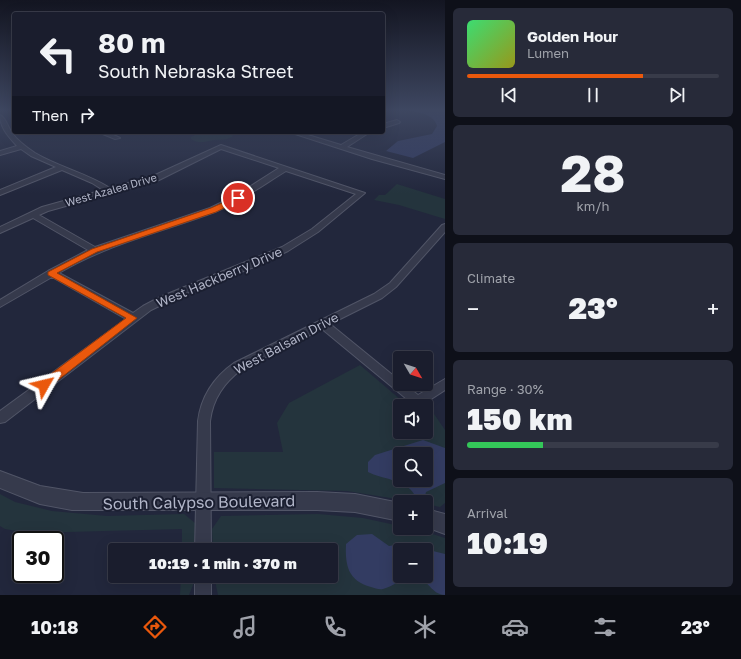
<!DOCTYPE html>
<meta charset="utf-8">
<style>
:root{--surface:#1a1d2d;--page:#272a39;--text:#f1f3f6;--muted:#9fa2aa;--line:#383b49;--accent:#ea580c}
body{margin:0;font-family:"Golos Text",sans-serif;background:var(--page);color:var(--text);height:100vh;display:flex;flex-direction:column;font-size:15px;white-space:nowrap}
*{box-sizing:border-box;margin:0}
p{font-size:13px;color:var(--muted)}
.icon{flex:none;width:22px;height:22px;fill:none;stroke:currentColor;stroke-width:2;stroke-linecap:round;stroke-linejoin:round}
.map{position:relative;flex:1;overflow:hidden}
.sheet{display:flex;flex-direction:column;gap:8px;padding:8px;background:#0e1019;width:296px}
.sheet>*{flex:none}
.top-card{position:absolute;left:12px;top:12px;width:373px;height:122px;border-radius:4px;box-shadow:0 4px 16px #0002,0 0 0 1px var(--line);background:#1a1d2d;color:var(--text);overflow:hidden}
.needle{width:26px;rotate:129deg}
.fabs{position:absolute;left:393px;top:351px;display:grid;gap:8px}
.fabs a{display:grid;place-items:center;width:40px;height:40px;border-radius:4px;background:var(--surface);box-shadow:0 4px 16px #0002,0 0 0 1px var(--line);font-size:20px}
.speed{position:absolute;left:12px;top:531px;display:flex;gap:8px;font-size:20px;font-weight:700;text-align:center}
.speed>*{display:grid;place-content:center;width:52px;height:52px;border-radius:50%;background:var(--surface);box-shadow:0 4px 16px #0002,0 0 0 1px var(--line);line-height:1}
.speed .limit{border:2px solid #111;border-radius:6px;background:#fff;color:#111}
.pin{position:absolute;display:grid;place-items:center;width:34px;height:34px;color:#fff;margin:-17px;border:2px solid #fff;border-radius:50%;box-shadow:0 1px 4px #0007}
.me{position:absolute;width:44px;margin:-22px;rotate:53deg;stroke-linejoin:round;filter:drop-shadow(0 0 3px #0008)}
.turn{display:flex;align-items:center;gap:14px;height:84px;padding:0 20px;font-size:18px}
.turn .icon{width:52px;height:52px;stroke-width:2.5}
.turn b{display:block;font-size:28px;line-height:34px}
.then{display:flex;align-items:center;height:38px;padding:0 20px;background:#0003;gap:8px;font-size:15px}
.big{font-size:30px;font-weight:800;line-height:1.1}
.sheet .tile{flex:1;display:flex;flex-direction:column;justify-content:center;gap:6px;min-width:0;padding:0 14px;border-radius:6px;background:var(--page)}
.sheet .dial{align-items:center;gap:0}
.dial b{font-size:52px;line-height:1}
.song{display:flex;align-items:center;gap:12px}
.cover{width:48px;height:48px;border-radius:6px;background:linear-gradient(135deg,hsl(140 70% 55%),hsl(60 70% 35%))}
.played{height:4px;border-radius:2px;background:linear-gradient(90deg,var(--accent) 70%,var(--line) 70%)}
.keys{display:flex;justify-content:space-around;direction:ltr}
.heat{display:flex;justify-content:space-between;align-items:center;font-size:22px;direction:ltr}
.charge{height:6px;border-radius:3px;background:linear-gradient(90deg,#34c759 30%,var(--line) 0)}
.trip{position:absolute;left:108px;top:543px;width:230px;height:40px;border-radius:4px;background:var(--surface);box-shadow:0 4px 16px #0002,0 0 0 1px var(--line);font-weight:800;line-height:40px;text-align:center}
.tabs{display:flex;height:64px;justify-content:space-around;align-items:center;background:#0a0c12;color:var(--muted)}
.tabs .icon{width:28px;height:28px}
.tabs .current{color:var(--accent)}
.tabs b{font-size:18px;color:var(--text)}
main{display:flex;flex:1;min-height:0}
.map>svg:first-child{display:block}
.green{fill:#24343d;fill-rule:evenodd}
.water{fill:#333c62;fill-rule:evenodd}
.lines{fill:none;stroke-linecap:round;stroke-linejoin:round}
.minor-casing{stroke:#515567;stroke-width:2}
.tertiary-casing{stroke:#515567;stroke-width:2}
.minor{fill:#363a4c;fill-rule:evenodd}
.tertiary{fill:#363a4c;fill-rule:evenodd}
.route{fill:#ea580c;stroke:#983908}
.labels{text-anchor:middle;stroke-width:4;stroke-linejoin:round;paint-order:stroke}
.far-street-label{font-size:11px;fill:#b1b5c8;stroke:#1b1f31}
.street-label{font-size:13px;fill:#b1b5c8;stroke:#1b1f31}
.near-street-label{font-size:16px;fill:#b1b5c8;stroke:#1b1f31}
</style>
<main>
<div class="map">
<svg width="445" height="595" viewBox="0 0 445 595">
<rect width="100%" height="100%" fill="#22273c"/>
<g class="green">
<path d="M202,132H227L233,136C226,141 222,139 215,140C206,141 200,145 191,139V137Z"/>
<path d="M397,184L445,199V219L399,205L374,200L379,195H385Z"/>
<path d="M360,365L408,406H400V432H426V408H430L445,430V503L440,507L426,504V502H415L347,491L214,488V452H283L277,423L289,403ZM400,454H426V480H400Z"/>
<path d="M0,494L15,502L52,511L107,516L184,514L195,523L194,550H182V529L28,533L5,529L0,526Z"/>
<path d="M318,514L363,518L400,526V528H413L445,538V595H218L214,576H331V550H213L212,529L221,516ZM400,550H426V576H400Z"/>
<path d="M181,576H194L193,585L189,595H180Z"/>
</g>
<g class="water">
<path d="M407,110H445V142L413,158L386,151L398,141L432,134L437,126C434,114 418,112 407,110Z"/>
<path d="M423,440L445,448V483L426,492L425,496L414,494C406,480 382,479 368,472V462L375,455ZM400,454H426V480H400Z"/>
<path d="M372,534L389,546L417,542L427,544L433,551L445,554V595C432,594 430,583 420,579C407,573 395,586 383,589C379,590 375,588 371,587C348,581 345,565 346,544L357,535ZM400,550H426V576H400Z"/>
</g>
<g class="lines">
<g class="minor-casing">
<g id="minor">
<path d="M0,115C6,118 8,127 12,133C18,141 26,147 35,153C59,167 86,173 110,188L153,176L221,145L365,193L318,232L288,251L254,267L184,294L151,310L5,422L0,423V411L126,319L52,277L0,307V300L48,271L88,250L33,218L0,233V227L42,207L103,190L92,183L62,170L0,195V190L56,167L31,156L21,149L0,155V151L17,146C9,137 0,128 0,115ZM221,149L279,168L235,196L210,208L95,247L39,215L48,211L159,180ZM286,171L356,194L312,229L282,247L160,297L143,306L133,313L59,273C108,244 161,232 215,212C240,202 263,185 286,171Z"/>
<path d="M397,120L400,122L399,123L383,128V124Z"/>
<path d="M98,132H107L120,138L115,139Z"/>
<path d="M289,132H298L341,145L363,132H370L347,147L445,175V179L372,159Z"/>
<path d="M445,224V232L396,287L382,298L330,324L400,381V384H404L418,395L445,379V390L422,405H414L322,329L242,369C224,383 213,398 210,421L211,550H195L198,421C201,397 214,377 234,363L374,294L390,283L442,225Z"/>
<rect x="195" y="576" width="16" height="19"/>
</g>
</g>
<g class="tertiary-casing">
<g id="tertiary">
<path d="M0,471L40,486L83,493L317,492L355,494L400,503V521L355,512L317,510H72L40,504L0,488Z"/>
<path d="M426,509L445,514V534L426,527Z"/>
</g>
</g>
<use href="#minor" class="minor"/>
<use href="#tertiary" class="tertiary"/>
</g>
<linearGradient id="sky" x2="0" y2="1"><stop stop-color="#131521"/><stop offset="0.57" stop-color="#3e4761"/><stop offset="1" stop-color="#3e4761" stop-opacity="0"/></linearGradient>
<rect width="445" height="193" fill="url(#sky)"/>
<path class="route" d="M238,196L240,197V200L216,212L97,252L57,273L137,318L48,388H40L39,385L40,382L126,318L48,275V272L92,249L211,208Z"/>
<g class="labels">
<g class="far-street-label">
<text transform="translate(111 190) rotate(-16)" y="4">West Azalea Drive</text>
</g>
<g class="street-label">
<text transform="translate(219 277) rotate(-23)" y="5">West Hackberry Drive</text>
<text transform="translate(286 343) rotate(-28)" y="5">West Balsam Drive</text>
</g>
<g class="near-street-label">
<text transform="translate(199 502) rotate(-1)" y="6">South Calypso Boulevard</text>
</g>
</g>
</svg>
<div class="fabs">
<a><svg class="needle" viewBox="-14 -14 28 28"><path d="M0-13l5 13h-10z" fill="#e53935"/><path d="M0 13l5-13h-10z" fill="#9fa2aa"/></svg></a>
<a><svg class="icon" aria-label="sound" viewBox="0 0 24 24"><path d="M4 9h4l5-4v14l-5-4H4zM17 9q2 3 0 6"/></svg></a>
<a><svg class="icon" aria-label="search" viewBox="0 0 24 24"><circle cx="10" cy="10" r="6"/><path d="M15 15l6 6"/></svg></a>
<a>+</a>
<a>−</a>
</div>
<div class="speed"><div class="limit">30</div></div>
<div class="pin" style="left:238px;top:198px;background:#d93025"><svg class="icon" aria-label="arrive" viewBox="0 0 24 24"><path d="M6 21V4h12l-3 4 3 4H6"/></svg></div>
<svg class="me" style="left:44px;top:385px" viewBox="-20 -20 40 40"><path d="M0-17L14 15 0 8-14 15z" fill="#ea580c" stroke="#fff" stroke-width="4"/></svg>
<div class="trip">10:19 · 1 min · 370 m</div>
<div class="top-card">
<div class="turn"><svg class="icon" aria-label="left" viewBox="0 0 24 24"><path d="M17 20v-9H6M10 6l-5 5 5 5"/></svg><div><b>80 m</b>South Nebraska Street</div></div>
<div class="then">Then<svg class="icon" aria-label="right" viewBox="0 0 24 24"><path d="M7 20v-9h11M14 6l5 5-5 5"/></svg></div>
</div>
</div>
<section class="sheet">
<div class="tile">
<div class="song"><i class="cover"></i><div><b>Golden Hour</b><p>Lumen</p></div></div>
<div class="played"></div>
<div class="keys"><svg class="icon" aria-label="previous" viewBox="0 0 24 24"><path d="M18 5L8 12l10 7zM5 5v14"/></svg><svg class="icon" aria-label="pause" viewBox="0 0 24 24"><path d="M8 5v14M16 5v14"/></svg><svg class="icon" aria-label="next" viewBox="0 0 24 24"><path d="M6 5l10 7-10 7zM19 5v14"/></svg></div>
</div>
<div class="tile dial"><b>28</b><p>km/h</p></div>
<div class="tile"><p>Climate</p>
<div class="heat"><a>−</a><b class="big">23°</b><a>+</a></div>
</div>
<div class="tile"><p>Range · 30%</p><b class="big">150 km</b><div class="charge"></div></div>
<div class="tile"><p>Arrival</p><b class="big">10:19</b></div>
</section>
</main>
<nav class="tabs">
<b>10:18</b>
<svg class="icon current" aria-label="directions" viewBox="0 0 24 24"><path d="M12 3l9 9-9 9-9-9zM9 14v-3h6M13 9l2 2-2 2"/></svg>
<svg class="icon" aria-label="music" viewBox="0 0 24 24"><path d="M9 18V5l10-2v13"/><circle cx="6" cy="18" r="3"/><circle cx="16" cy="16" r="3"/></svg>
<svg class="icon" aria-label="phone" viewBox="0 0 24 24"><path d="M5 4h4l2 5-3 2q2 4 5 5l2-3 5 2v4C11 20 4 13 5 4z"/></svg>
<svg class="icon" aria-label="climate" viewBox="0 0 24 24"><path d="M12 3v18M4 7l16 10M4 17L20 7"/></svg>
<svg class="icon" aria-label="car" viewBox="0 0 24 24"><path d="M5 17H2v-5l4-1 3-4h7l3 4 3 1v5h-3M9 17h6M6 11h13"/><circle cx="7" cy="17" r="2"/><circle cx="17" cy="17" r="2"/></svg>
<svg class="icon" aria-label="filters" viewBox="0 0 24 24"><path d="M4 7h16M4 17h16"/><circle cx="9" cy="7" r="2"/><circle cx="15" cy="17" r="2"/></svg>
<b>23°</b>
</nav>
